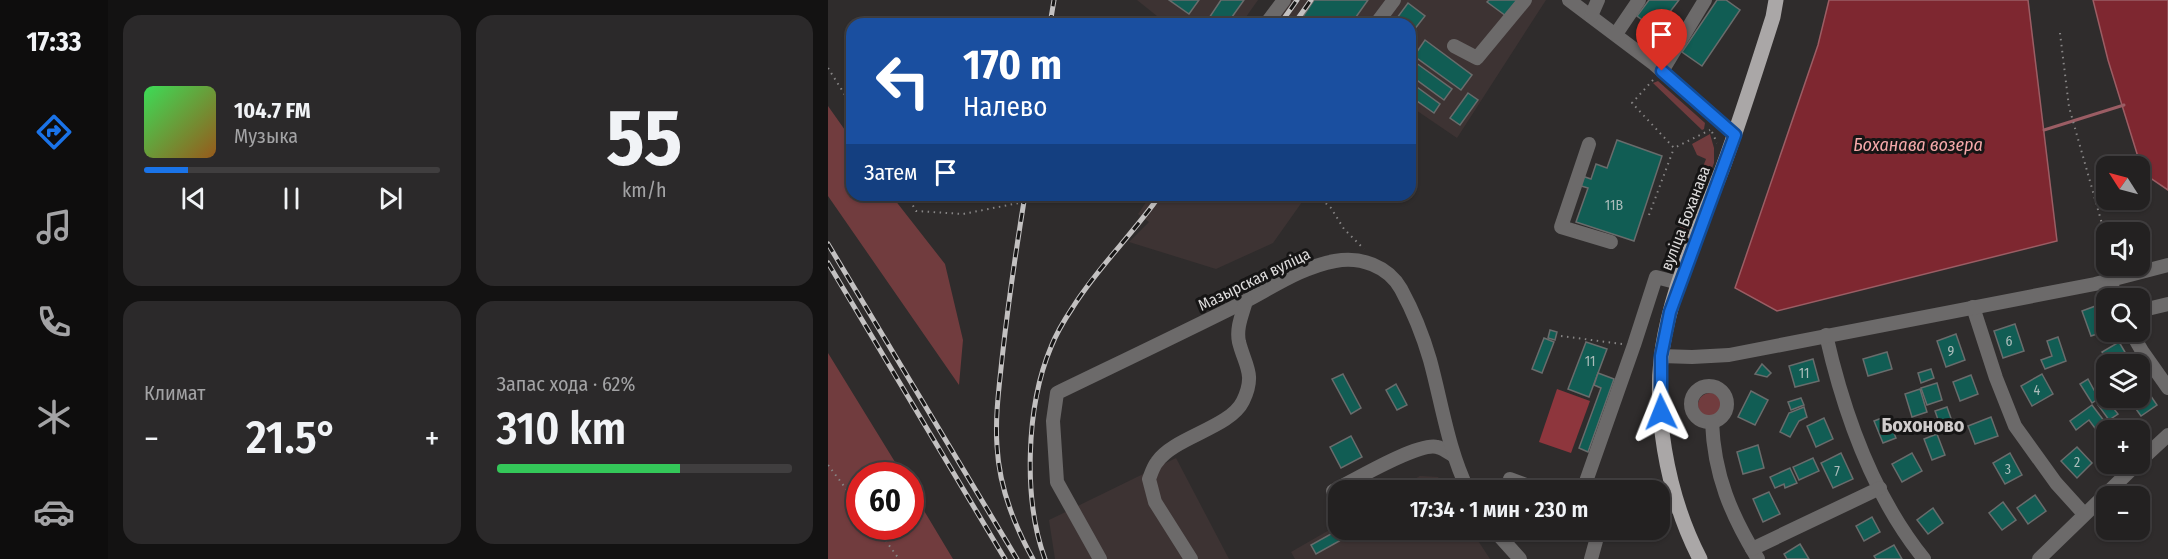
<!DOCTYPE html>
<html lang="ru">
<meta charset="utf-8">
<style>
:root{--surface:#232121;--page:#2b292a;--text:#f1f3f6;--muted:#a3a3a5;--line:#403e3f;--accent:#1a73e8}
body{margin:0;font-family:"Fira Sans Condensed",sans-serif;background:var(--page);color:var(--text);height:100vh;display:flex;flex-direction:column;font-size:22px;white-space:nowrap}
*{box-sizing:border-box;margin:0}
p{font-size:20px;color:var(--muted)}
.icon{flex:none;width:33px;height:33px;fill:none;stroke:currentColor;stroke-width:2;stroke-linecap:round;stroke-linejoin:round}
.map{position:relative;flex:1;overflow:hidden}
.sheet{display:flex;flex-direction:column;gap:15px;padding:15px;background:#131212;width:720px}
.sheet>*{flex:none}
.hud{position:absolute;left:18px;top:18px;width:570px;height:183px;border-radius:18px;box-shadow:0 2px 4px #0004,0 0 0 2px var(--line);background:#1a4fa0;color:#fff;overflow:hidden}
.needle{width:39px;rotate:306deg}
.controls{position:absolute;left:1268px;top:156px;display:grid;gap:12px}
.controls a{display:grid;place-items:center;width:54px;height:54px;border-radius:12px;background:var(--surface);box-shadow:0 2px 4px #0004,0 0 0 2px var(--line);font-size:30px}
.speed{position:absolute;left:18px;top:462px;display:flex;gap:12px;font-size:30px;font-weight:700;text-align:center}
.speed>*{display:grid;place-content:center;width:78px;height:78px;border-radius:50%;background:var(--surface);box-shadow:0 2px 4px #0004,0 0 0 2px var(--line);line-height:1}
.speed .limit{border:9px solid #d22;background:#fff;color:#111}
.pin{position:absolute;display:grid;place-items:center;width:51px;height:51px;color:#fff;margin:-62px -26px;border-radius:50% 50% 50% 0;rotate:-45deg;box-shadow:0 0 6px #0007}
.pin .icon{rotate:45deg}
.me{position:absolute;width:66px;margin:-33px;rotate:358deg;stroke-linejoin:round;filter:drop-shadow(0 0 4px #0008)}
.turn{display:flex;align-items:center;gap:21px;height:126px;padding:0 18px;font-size:27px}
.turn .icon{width:78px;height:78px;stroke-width:2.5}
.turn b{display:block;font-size:42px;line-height:51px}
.then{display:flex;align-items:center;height:57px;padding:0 18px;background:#0003;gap:12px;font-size:22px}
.big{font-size:45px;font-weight:600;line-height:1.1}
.sheet .tile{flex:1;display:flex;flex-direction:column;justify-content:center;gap:9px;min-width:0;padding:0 21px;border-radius:18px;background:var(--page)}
.sheet .dial{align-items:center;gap:0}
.dial b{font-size:78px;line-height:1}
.song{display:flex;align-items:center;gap:18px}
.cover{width:72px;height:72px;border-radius:9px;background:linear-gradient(135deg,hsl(130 70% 55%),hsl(30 70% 35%))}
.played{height:6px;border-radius:3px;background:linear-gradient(90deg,var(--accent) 15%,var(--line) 15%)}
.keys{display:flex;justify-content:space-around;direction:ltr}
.heat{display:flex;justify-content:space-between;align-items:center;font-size:33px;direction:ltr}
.charge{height:9px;border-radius:4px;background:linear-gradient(90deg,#34c759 62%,var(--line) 0)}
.sheet .tiles{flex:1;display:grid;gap:15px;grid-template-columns:repeat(2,1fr)}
.trip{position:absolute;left:500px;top:480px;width:342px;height:60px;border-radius:18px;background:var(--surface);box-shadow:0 2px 4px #0004,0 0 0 2px var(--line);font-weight:600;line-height:60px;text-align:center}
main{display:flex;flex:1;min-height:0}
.tabs{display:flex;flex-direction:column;width:108px;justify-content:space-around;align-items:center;background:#0e0d0d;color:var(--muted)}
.tabs .icon{width:42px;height:42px}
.tabs .selected{color:var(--accent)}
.tabs b{font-size:27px;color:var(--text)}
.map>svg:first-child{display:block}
.built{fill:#3d3333}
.green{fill:#713c3e}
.forest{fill:#8e363d}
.water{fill:#7e2730;stroke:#9b5d64;stroke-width:1.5}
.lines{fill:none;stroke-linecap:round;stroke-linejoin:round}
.stream{stroke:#9b5d64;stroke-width:3}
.building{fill:#115d54;stroke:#696c6c;stroke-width:1.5}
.path{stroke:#878585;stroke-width:2;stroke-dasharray:1.5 4.5;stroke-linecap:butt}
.minor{stroke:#6c6a6a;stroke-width:14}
.major{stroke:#aaa7a7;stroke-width:15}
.rail-casing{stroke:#c3c1c1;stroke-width:5}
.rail{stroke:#161515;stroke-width:3;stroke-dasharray:9;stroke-linecap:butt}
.route-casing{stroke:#114b97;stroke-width:15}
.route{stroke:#1a73e8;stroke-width:10}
.labels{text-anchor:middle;stroke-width:6;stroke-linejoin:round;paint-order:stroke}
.number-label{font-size:14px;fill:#abbcba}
.street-label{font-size:16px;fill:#dedcdc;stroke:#161515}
.water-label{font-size:18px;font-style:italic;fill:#f4a8a9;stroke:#161515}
.quarter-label{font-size:20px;font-weight:bold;fill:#cfcbcb;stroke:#161515}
</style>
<main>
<nav class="tabs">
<b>17:33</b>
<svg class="icon selected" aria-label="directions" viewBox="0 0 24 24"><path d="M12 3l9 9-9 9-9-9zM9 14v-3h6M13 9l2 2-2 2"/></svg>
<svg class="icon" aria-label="music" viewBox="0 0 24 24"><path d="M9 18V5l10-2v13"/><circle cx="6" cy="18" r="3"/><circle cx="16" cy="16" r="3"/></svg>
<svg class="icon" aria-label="phone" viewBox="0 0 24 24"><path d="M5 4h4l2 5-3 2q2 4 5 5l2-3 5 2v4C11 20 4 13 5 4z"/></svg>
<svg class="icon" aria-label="climate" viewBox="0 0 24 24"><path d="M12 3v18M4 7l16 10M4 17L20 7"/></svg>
<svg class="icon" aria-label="car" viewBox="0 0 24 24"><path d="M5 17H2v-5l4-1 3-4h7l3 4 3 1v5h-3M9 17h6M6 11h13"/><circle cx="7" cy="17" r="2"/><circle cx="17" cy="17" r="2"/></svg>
</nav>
<section class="sheet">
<div class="tiles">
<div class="tile">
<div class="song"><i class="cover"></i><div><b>104.7 FM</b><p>Музыка</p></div></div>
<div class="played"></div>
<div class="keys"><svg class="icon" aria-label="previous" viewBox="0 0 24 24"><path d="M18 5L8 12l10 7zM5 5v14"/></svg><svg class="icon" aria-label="pause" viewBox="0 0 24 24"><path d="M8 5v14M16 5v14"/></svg><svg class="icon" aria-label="next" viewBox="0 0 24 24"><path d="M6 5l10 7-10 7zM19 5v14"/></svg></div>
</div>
<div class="tile dial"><b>55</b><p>km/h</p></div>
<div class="tile"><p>Климат</p>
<div class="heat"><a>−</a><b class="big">21.5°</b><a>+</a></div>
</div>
<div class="tile"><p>Запас хода · 62%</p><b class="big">310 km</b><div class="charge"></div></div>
</div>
</section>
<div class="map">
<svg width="1340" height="559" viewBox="0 0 1340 559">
<rect width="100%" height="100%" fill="#2f2c2c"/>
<g class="built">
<path d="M309,0H430L413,24H339Z"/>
<path d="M461,0H718L629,138L582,106V24H444Z"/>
<path d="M323,195H479L445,243L388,269L301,242L321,222L310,214Z"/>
<path d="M348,458L401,559H227L221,520Z"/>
<path d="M592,476L610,477L618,490H567Z"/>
<path d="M510,525V530H643L662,559H467L463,552Z"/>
</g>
<g class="green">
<path d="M830,81L877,123L876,129L874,130L825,83Z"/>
<path d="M0,106L24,140V195H63L117,264L135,340L131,385L0,196Z"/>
<path d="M882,134L886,148V163L852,253L847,254L841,249L844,239L847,240L878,159L869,155L864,144Z"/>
<path d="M0,353L75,475L32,476V526H82L83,489L125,559H0Z"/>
<circle cx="882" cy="405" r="12"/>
</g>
<path class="forest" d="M729,389L762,401L743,453L711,442Z"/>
<g class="water">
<path d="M1001,0H1200L1229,241L949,311L907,288L990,45Z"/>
<path d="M1265,0H1340V190L1315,173L1280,60Z"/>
</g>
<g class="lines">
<path class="stream" d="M1216,130L1296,105"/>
</g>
<g class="building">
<path d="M341,0H371L361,14Z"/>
<path d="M393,0H416L399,24H383L379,21Z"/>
<path d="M486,0H540L523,24H470Z"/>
<path d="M661,0H689L678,16L659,2Z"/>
<path d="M821,0H851L828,30L809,16Z"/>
<path d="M889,0H898L912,10L874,66L854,52Z"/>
<path d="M580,3L597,16L582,35V24H569L566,22Z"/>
<path d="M597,40L644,75L633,90L586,56Z"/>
<path d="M584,60L624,89L616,100L582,75V64Z"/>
<path d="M582,82L612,104L606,113L582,96Z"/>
<path d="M640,93L650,100L632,125L622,118Z"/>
<path d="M789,140L834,156L806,241L748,222L760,188L750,185L754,176L763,179L768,164L779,168Z"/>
<path d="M1270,305L1278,331L1263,336L1254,311Z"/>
<path d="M1187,324L1196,351L1175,358L1166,331Z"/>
<path d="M722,330L729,332L727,340L720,338Z"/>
<path d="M1128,334L1137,360L1118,367L1109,341Z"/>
<path d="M1230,337L1238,361L1217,369L1213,360L1224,356L1219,341Z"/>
<path d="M716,338L726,342L714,373L704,369Z"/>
<path d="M758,342L779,349L761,397L740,389Z"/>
<path d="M1291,342L1304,364H1282L1274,352Z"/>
<path d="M1059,352L1064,369L1040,376L1035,359Z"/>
<path d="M985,359L991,381L967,387L961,366Z"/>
<path d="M934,364L943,373L939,377L927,374Z"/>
<path d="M1103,369L1106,378L1093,383L1090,373Z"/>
<path d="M770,373L786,379L760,452L751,448L773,388L766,385Z"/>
<path d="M515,374L533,408L523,414L504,379Z"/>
<path d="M1214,374L1225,394L1204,406L1193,386Z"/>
<path d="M1143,375L1150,394L1132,401L1125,382Z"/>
<path d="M1260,379L1266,390L1271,387L1276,395L1264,403L1252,384Z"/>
<path d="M1109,383L1114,400L1099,405L1093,388Z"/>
<path d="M1314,383L1329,405L1313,416L1300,398H1311V385Z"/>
<path d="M568,384L579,405L569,410L558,390Z"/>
<path d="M1092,389L1099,412L1084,417L1077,394Z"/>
<path d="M923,391L940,400L927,425L910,417Z"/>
<path d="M973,398L976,405L963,410L960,402Z"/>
<path d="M1278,399L1290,414L1281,420L1270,405Z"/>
<path d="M1264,405L1283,430H1278V443L1261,420L1248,430L1242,421Z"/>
<path d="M976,407L979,417L971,421L962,437L952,432L961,413Z"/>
<path d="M1119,407L1125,424L1113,428L1107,411Z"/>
<path d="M1059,416L1068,438L1055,443L1046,421Z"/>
<path d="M1163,417L1170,436L1147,444L1140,426Z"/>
<path d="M996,418L1005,439L988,447L979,426Z"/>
<path d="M1109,434L1117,455L1104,460L1096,439Z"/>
<path d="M523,436L534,457L513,468L502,447Z"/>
<path d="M930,445L936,468L915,474L909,452Z"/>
<path d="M1249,447L1264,463L1249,478L1233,461Z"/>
<path d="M1013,453L1025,479L1005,488L993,463Z"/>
<path d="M1084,453L1094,471L1074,482L1064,464Z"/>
<path d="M1182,453L1194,475L1177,484L1165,463Z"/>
<path d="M985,458L991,471L971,480L965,467Z"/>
<path d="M962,468L969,483L957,488L956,484L947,488L942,477Z"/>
<path d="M941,492L952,514L935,522L925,499Z"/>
<path d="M1207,495L1218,511L1200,524L1189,508Z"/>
<path d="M1175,502L1188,520L1174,530L1161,513Z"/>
<path d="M1105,508L1115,523L1100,534L1089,520Z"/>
<path d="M1044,517L1052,532L1036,541L1028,526Z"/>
<path d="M510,530H531L488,554L483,545Z"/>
<path d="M972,544L981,559H959L956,554Z"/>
<path d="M1066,545L1074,559H1048L1046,556Z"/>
</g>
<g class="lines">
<g class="path">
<path d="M1232,33L1241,107L1278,238"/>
<path d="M0,68L24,106"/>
<path d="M825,80L804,103L846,148L882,130"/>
<path d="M884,132L889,143"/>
<path d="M79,195L88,211L135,214L211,199L213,195"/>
<path d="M489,195L503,208L516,229L536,249"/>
<path d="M821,215L846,148"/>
<path d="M733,336L794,344"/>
<path d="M0,465L32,507"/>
<path d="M47,526L71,559"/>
</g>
<g class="minor">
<path d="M741,0L826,64L907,135"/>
<path d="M763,16L770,0"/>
<path d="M438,24L456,0"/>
<path d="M548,24L566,0"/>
<path d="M788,34L811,0"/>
<path d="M626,46L649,58L697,0"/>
<path d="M834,71L877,0"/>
<path d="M761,144L733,227L783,242"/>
<path d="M1281,279L1289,298"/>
<path d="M1145,307L1168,378L1187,426L1228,483L1256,514"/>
<path d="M1311,311L1340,304"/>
<path d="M1303,332L1314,351L1340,388"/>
<path d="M998,335C1016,414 1045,496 1096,559"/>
<path d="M833,356L864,357L901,355L1267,284L1340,265"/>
<circle cx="881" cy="404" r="18"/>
<path d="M884,422C886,475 903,515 930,559"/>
<path d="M1311,462L1340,435"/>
<path d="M682,479L711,490"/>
<path d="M755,490L806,345L828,277L851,283"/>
<path d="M505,491C525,481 590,442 609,447C615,448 621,453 626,456"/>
<path d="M831,508L849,506"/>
<path d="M666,530L692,559"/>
<path d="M924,549L1052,488"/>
<path d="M272,559L229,482L225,421L229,393C291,363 354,333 416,302C445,287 474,267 507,261C532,256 560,266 573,289C585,311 595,336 602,360C614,404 620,449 640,490"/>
<path d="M363,559L327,502L321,479C323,474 325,467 329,462C346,437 402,428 415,401C428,374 417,366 411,342C408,328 414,315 418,301"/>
<path d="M763,559L771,530"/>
<path d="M1211,559L1309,464"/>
</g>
<path class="major" d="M872,559C839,495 822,406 837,334C848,277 874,222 895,167C913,118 929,67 945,17L948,0"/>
<g class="rail-casing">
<g id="rail">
<path d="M222,24L226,0"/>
<path d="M452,24L469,0"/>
<path d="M466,24L483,0"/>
<path d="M197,195C188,250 180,304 174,359C171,388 167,417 169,446C171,485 186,525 205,559"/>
<path d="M0,244L189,559"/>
<path d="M0,263L177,559"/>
<path d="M217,559C195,500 198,406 223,347C228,334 237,319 245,307C270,267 305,234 332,195"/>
</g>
</g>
<use href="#rail" class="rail"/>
</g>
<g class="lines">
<g class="route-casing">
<path id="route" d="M833,412V356L842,312L907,135L834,71"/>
</g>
<use href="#route" class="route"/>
</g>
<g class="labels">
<g class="number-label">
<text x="786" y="210">11В</text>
<text x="1181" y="346">6</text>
<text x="1123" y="356">9</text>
<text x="762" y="366">11</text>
<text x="976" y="378">11</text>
<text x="1209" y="395">4</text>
<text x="1249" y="467">2</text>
<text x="1180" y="474">3</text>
<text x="1009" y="476">7</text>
</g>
<g class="street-label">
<text transform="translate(857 218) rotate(-69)" y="6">вуліца Боханава</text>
<text transform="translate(426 279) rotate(-26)" y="6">Мазырская вуліца</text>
</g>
<g class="water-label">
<text x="1090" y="151">Боханава возера</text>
</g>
<g class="quarter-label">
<text x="1095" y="432">Бохоново</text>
</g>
</g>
</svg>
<div class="controls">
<a><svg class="needle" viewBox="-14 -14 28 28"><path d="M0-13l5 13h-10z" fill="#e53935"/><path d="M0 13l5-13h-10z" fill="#a3a3a5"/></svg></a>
<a><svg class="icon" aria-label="sound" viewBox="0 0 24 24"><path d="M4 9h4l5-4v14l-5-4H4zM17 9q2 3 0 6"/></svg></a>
<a><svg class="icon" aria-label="search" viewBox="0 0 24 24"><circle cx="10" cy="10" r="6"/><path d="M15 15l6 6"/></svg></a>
<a><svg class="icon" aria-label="layers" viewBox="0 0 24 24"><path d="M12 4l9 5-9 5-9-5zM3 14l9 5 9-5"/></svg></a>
<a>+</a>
<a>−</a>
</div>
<div class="speed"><div class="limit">60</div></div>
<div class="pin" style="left:834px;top:71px;background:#d93025"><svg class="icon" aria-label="arrive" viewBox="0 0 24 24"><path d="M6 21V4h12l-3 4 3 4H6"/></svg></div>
<svg class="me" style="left:833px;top:412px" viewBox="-20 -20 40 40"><path d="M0-17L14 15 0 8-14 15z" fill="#1a73e8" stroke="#fff" stroke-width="4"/></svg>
<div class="trip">17:34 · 1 мин · 230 m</div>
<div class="hud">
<div class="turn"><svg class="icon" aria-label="left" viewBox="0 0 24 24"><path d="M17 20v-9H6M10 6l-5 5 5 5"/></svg><div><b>170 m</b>Налево</div></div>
<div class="then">Затем<svg class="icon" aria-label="arrive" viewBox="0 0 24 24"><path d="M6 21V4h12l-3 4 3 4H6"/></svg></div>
</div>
</div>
</main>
